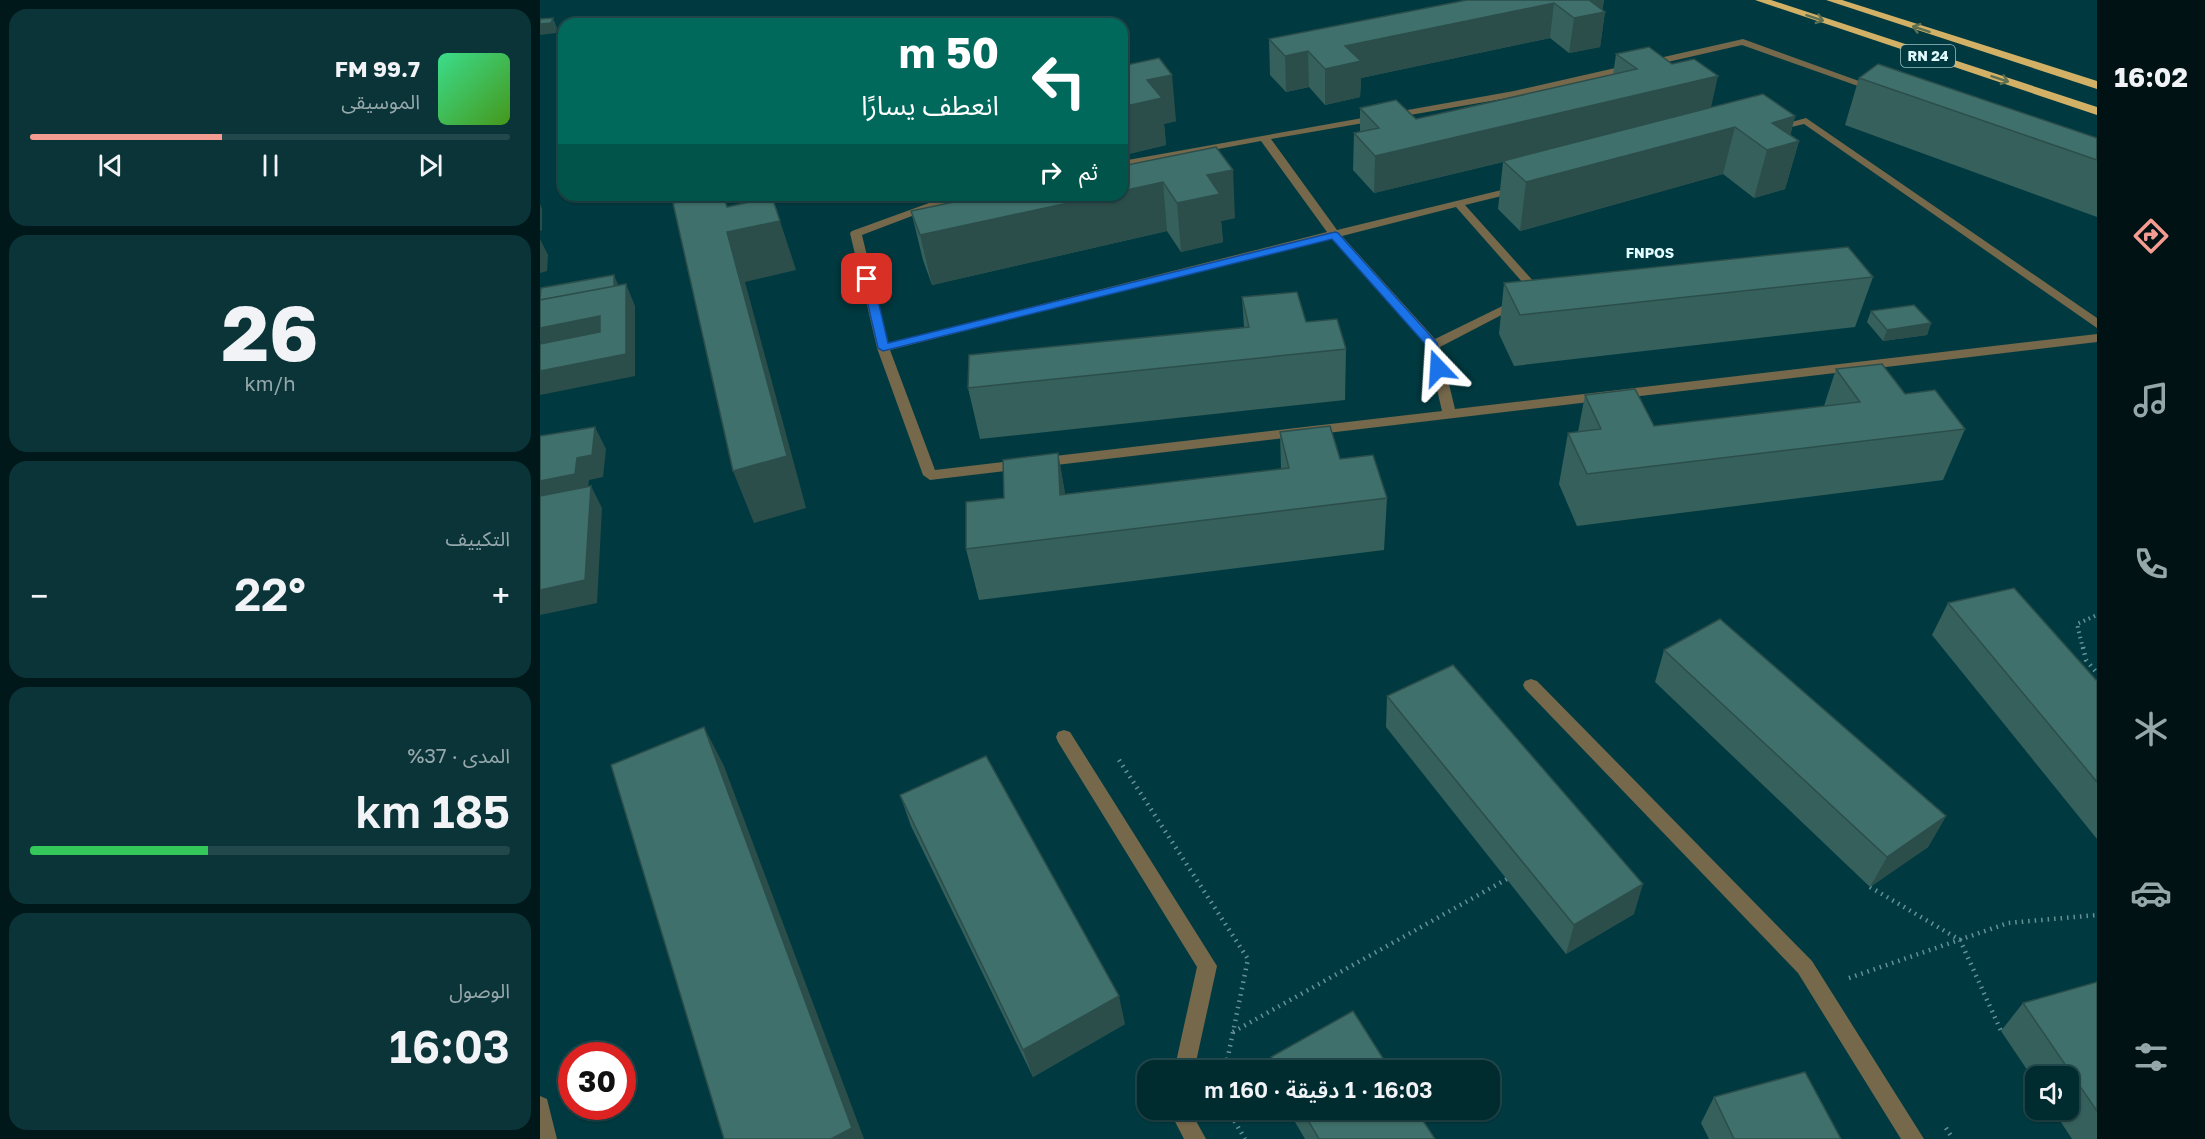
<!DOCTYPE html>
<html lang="ar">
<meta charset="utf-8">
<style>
:root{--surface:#002c30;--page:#0a3438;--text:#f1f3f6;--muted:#95a7ab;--line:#22484c;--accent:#f59c92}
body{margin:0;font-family:"Golos Text","Noto Sans Arabic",sans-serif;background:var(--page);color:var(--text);direction:rtl;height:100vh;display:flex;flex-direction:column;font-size:22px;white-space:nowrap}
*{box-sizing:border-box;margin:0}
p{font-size:20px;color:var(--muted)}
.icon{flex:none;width:33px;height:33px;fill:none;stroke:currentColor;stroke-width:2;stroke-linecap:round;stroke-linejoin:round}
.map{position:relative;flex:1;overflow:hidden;direction:ltr}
.side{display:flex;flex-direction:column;gap:9px;padding:9px;background:#00181a;width:540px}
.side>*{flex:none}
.top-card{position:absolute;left:18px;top:18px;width:570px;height:183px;border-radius:18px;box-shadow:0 2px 4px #0004,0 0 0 2px var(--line);direction:rtl;background:#00695c;color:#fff;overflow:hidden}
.fabs{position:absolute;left:1485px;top:1066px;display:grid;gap:12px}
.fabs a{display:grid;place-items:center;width:54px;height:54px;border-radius:12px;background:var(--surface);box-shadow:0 2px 4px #0004,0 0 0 2px var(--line);font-size:30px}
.speed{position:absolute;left:18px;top:1042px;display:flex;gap:12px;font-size:30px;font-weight:700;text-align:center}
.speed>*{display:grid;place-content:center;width:78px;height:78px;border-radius:50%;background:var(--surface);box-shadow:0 2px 4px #0004,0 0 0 2px var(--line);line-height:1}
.speed .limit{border:9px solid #d22;background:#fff;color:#111}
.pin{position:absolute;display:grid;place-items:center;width:51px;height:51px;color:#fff;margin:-26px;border-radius:12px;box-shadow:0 3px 9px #0006}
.me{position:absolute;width:66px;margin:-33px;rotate:340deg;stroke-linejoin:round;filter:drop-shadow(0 0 4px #0008)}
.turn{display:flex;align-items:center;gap:21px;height:126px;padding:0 30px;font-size:27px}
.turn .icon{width:78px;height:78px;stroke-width:2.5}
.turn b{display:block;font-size:42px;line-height:51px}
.then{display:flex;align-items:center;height:57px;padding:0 30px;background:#0003;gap:12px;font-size:22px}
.big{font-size:45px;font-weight:600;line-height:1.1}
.side .tile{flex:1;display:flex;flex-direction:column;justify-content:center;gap:9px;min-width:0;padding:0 21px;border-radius:18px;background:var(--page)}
.side .dial{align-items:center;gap:0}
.dial b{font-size:78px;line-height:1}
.song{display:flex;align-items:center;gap:18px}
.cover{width:72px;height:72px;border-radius:9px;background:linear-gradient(135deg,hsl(150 70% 55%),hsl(100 70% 35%))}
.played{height:6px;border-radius:3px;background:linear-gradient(90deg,var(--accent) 40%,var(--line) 40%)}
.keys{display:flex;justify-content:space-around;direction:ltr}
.heat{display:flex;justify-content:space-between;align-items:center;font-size:33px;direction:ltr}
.charge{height:9px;border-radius:4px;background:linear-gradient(90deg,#34c759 37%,var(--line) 0)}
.trip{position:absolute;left:597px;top:1060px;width:363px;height:60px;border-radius:18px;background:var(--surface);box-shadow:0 2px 4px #0004,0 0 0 2px var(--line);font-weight:600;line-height:60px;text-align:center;direction:rtl}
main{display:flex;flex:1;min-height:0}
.dock{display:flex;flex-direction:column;width:108px;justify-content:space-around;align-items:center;background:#001213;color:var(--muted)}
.dock .icon{width:42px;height:42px}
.dock .current{color:var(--accent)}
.dock b{font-size:27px;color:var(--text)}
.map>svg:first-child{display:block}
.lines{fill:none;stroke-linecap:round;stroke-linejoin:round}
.path-far1{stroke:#669196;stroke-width:4;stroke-dasharray:1.5 4;stroke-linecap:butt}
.path{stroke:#669196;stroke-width:4.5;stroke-dasharray:1.5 5;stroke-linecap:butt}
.minor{fill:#75684b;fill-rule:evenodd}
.highway{fill:#d2b166;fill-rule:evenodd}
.wall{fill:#36605c}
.shaded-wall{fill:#2c4e4b}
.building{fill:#3f706b;stroke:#2c4e4b;stroke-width:1.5}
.oneway{stroke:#5e7051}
.route{fill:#1a73e8;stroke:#114b97;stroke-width:1.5}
.labels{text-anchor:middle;stroke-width:6;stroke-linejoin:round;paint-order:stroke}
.shield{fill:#003a40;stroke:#9dc0c4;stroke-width:1.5}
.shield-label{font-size:14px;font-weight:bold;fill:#e0fafd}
.far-neighbourhood-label{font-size:14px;font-weight:bold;fill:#e0fafd;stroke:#003a40}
</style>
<main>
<nav class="dock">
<b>16:02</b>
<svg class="icon current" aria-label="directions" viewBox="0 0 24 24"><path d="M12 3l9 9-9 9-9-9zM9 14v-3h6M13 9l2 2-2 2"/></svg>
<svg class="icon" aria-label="music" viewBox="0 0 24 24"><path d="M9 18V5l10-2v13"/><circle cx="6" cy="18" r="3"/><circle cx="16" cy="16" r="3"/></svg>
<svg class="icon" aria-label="phone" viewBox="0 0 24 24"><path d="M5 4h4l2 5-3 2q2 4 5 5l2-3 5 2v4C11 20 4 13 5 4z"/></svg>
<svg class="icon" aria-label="climate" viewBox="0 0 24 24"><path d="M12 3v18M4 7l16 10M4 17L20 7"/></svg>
<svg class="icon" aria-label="car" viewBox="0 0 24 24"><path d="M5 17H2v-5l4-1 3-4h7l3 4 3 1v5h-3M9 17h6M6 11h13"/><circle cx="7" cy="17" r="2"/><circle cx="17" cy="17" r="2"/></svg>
<svg class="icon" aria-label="filters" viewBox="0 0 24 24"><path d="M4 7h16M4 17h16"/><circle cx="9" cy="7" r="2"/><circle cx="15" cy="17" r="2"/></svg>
</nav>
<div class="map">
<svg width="1557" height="1139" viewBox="0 0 1557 1139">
<rect width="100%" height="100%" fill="#003a40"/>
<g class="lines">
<path class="path-far1" d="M1543,649L1537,624L1557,615"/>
<g class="path">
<path d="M1543,647L1546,660L1557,673"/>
<path d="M579,760L708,959L685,1071"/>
<path d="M1330,887L1420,940L1461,1031"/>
<path d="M1309,978L1468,923L1557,915"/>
<path d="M693,1032L967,879"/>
<path d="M688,1110L705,1139"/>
<path d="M1406,1128L1413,1139"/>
</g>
<g class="minor">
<path d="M1203,39L1341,89L1332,91L1202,45L974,97L731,139L797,230L978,186L983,189L982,191L925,205L1004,293L900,347L915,409L1557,334V342L390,480L383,475L337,348L310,233L312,231L411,195H427L322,235L348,343L787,232L721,141L582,167V161L974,91ZM916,207L991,292L895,339L802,236ZM792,238L887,346L902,411L395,470L350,350Z"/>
<path d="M1266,118L1557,318V328L1264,124L1235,131L1230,128Z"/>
<path d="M991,679L997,681L1272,961L1384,1139H1361L1258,973L985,689L983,685L985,681Z"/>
<path d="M524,730L530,732L677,966L654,1071H634L657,967L518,742L516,737L518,732Z"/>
<path d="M0,1096L7,1099L17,1139H0Z"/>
<path d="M629,1110H650L666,1139H644Z"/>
</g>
<g class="highway">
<path d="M1215,0H1231L1557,107V115Z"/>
<path d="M1286,0H1302L1557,81V89Z"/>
</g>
</g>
<g class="wall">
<path d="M927,0H1064L1062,10L1065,12L1060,47L1029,53L1010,38L821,78L820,97L785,105L769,87L746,92L730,75L729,39Z"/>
<path d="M1076,54L1171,107L1255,116L1250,136L1259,141L1245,189L1214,198L1183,174L980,231L958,209L963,162L834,193L813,170L814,133L820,132V108L876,119L1073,75Z"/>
<path d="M582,66L636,121L624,124L626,145L584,155L582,152Z"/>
<path d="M1319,78L1557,138V217L1305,125Z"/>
<path d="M676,147L695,218L681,221L683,242L641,252L627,231L392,285L383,260L371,211Z"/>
<path d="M1333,277L1315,327L974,366L959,334L964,283Z"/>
<path d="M702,297L766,322L806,349L805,400L440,439L428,388L704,327Z"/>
<path d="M1331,311L1391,323L1387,335L1343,341L1327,322Z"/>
<path d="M1296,369L1365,394L1425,429L1403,480L1037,526L1019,484L1028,433L1038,432L1045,395L1114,426L1284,406Z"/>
<path d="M740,432L800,459L847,498L844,550L439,600L426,549L464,498L518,453L525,494L741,469Z"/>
<path d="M1408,603L1557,681V839L1392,635Z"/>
<path d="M1124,650L1406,816L1388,847L1330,887L1115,682Z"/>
<path d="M847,696L1094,914L1026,954L846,727Z"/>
<path d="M360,795L585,1024L493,1077L371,826Z"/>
<path d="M1557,982V1139H1532L1513,1110H1528V1077H1496V1083L1461,1031L1483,1003Z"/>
<path d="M731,1057L851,1071H732Z"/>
<path d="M1174,1097L1301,1139H1169L1161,1123Z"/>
<path d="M748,1110H876L895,1139H765Z"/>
</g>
<g class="shaded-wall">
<path d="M1044,0H1064L1062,13L1065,12L1060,47L1029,53L1034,18Z"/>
<path d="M1014,3L1010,38L821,78L820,97L785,105V69L805,46Z"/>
<path d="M13,18L17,28L16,33L0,35V24Z"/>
<path d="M768,51L769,87L746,92L745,56Z"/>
<path d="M632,75L636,121L624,124L626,145L584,155L582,137V107L607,80Z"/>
<path d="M1178,76L1170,112L834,193L835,156Z"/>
<path d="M1255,116L1248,144L1259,141L1245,189L1214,198L1227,150L1232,123Z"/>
<path d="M1195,127L1183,174L980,231L986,182Z"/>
<path d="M693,170L695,218L681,221L683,242L641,252L637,203L667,175Z"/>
<path d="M623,182L627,231L392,285L380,235L565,195H582V191Z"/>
<path d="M183,195L196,230L240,221L256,270L205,282L266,508L214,523L193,471Z"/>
<path d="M0,204L2,209V230L0,231Z"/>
<path d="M0,239L8,255L7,271L0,273Z"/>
<path d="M74,275L79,287L5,317Z"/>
<path d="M86,284L95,306V376L0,395V371L86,354Z"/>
<path d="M60,316L70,338L5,351L0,341V328Z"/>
<path d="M1391,323L1387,335L1343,341L1347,330Z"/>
<path d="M55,427L66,449L63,477L49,480L47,496L0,518V481L37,458Z"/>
<path d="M518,453L527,505L520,495Z"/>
<path d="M51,486L62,508L57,603L0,615V590Z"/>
<path d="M164,727L184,766L324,1139H291Z"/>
<path d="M1406,816L1388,847L1330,887L1347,857Z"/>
<path d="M1103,884L1094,914L1026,954L1034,925Z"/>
<path d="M579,996L585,1024L493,1077L483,1050Z"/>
</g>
<g class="building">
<path d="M927,0H1049L1065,12L1034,18L1014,3L805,46L821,61L785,69L768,51L745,56L729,39Z"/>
<path d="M13,18L11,23L0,24V19Z"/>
<path d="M1109,47L1132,64L1154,59L1178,76L835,156L814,133L839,128L820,108L856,100L876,119L1097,69L1076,54Z"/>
<path d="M619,58L632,75L607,80L622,98L582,107V66Z"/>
<path d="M1338,64L1557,138V160L1319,78Z"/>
<path d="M1223,94L1255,116L1232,123L1259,141L1227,150L1195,127L986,182L963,161Z"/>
<path d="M676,147L693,170L667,175L680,194L637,203L623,182L582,191V166Z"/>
<path d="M171,195H183L187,207L232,197L240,221L187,232L247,456L193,471L133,203Z"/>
<path d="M447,195H565L380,235L371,211Z"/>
<path d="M1308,247L1333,277L980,315L964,283Z"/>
<path d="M74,275V287L0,300L1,288Z"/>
<path d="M86,284V354L0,371V344L60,332V316L0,328V300Z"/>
<path d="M757,292L766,322L797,319L806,349L428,388L429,355L709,327L702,297Z"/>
<path d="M1374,305L1391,323L1347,330L1331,311Z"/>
<path d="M1342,364L1365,394L1395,390L1425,429L1047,474L1028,433L1061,429L1045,395L1095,389L1114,426L1320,402L1296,369Z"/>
<path d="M790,426L800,459L833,455L847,498L426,549V502L464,498L463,460L518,453L520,495L749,468L740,432Z"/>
<path d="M55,427L52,455L37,458L35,474L0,481V436Z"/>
<path d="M51,486L45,580L0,590V496Z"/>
<path d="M1474,588L1557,681V782L1408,603Z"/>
<path d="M1180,619L1406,816L1347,857L1124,650Z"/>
<path d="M913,665L1103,884L1034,925L847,696Z"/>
<path d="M164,727L312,1128L291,1139H184L71,765Z"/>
<path d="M446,756L579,996L483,1050L360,795Z"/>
<path d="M1557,982V1111L1483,1003Z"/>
<path d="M813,1011L851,1071H740L731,1057Z"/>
<path d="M1265,1072L1301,1139H1194L1174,1097Z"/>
<path d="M762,1110H876L895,1139H779Z"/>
</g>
<defs><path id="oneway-shaft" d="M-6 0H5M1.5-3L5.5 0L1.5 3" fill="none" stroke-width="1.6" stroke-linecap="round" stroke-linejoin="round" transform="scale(1.5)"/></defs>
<g class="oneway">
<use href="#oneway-shaft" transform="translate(1275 18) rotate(18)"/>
<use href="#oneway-shaft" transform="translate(1381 29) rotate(-162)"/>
<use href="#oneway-shaft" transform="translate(1460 79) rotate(18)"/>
</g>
<path class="route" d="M795,232L798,233L897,343L904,368L902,371H894L887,346L792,239L343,351L338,348L322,279L327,275L333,279L348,343Z"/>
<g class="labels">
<rect class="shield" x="1361" y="45" width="54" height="22" rx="4.5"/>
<g class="shield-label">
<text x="1388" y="61">RN 24</text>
</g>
<g class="far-neighbourhood-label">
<text x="1110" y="258">FNPOS</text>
</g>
</g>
</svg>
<div class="fabs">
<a><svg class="icon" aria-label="sound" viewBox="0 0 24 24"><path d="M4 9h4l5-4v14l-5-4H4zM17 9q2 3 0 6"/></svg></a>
</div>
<div class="speed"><div class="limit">30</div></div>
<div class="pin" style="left:327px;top:279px;background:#d93025"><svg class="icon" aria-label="arrive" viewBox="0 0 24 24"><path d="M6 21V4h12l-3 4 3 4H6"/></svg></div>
<svg class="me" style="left:898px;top:368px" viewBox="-20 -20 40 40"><path d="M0-17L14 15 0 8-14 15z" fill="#1a73e8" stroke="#fff" stroke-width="4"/></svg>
<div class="trip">16:03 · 1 دقيقة · 160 m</div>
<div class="top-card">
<div class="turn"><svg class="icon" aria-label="left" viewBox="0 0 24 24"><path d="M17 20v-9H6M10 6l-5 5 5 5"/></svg><div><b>50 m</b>انعطف يسارًا</div></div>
<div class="then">ثم<svg class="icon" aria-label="right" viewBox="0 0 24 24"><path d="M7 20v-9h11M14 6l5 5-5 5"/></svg></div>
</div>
</div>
<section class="side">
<div class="tile">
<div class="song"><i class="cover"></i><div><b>99.7 FM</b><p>الموسيقى</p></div></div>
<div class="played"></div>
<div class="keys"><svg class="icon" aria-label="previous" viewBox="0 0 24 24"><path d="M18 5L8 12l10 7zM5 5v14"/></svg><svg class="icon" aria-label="pause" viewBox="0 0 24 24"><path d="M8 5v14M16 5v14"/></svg><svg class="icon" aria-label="next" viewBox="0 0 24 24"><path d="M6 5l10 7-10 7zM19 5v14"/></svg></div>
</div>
<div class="tile dial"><b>26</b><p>km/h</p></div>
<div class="tile"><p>التكييف</p>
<div class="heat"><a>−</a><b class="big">22°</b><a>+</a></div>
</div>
<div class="tile"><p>المدى · 37%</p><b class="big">185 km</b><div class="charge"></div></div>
<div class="tile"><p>الوصول</p><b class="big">16:03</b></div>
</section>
</main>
